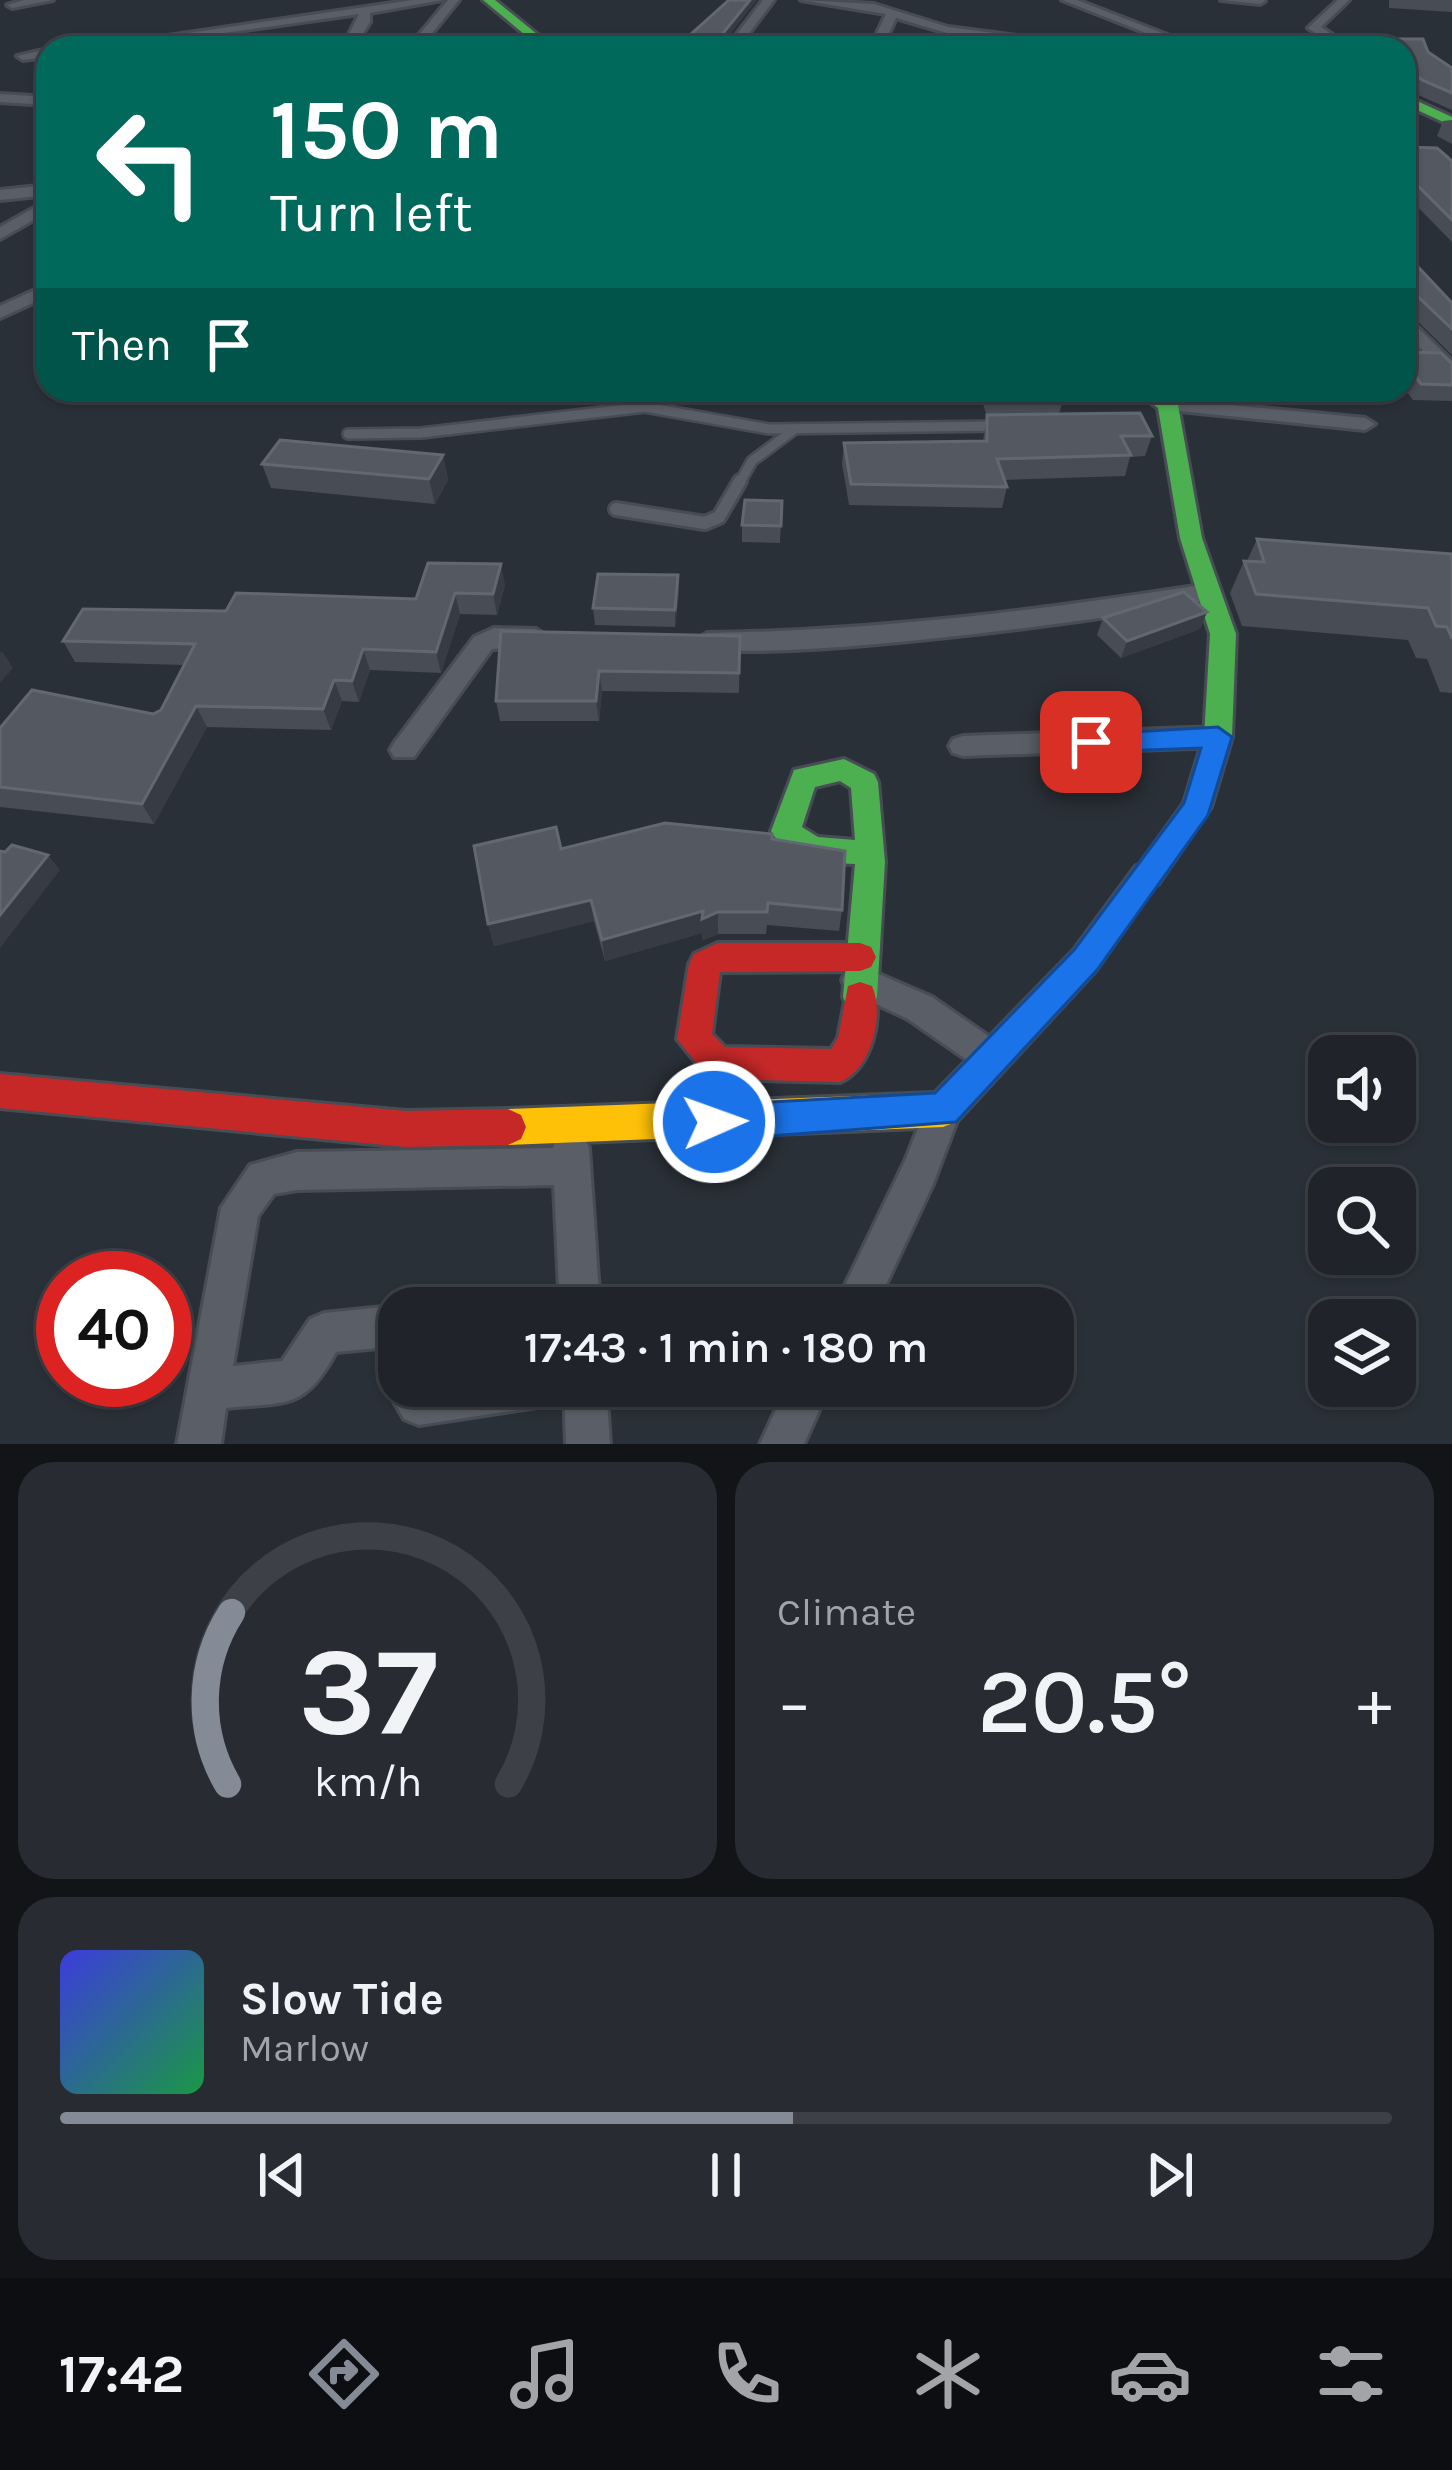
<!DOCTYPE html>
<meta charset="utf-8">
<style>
:root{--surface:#20242a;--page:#282c32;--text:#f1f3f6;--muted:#a2a4a8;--line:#3d4147;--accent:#848b96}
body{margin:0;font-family:Karla,sans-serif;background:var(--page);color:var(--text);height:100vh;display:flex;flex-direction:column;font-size:45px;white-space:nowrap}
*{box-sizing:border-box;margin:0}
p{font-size:39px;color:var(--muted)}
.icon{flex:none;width:66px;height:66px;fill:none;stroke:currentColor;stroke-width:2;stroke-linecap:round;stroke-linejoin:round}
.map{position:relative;height:1444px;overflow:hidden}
.drawer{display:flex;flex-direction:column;gap:18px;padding:18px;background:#121417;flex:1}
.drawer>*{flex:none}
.banner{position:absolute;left:36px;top:36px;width:1380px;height:366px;border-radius:36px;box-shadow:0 3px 9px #0004,0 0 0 3px var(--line);background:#00695c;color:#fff;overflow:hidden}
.tools{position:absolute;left:1308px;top:1035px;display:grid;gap:24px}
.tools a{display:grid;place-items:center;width:108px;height:108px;border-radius:24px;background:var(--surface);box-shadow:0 3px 9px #0004,0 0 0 3px var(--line);font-size:60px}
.speed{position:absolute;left:36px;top:1251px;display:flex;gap:24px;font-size:60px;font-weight:700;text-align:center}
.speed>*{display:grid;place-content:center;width:156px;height:156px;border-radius:50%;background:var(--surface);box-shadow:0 3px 9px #0004,0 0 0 3px var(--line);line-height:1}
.speed .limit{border:18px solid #d22;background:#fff;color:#111}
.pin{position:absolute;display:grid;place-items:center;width:102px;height:102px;color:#fff;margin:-51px;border-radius:24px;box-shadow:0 6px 18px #0006}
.me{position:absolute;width:132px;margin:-66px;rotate:88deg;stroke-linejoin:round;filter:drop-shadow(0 0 9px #0008)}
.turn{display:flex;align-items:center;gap:42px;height:252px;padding:0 36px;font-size:54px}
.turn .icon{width:156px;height:156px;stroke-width:2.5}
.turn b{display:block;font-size:84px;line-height:102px}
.then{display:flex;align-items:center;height:114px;padding:0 36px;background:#0003;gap:24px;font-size:45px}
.big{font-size:90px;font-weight:600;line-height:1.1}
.drawer .widget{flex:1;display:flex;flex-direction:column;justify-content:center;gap:18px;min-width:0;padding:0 42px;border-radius:36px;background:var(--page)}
.drawer .dial{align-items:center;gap:0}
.dial svg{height:312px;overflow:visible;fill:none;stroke:var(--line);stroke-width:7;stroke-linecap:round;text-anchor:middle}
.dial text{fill:var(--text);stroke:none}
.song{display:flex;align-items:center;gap:36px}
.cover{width:144px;height:144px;border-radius:18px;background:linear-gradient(135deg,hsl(240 70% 55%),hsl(140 70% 35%))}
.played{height:12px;border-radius:6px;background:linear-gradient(90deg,var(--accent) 55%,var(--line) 55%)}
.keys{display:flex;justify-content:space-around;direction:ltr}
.heat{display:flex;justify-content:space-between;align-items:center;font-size:66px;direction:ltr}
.drawer .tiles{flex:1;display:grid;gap:18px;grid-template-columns:1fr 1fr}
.widget:last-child{grid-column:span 2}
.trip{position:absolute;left:378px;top:1287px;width:696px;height:120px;border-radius:36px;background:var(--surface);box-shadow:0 3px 9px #0004,0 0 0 3px var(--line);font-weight:600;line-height:120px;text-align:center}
.dock{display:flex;height:192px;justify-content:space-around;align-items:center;background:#0d0e11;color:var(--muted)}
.dock .icon{width:84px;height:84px}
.dock .selected{color:var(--accent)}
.dock b{font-size:54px;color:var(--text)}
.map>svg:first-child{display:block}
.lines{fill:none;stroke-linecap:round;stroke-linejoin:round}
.lane-far1-casing{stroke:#484c55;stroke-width:14}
.lane-casing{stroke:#484c55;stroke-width:18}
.street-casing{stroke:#484c55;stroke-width:6}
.fast-casing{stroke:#484c55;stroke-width:6}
.slow-casing{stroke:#484c55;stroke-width:6}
.jam-casing{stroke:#484c55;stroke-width:6}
.lane-far1{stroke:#5a5e66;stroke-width:9}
.lane{stroke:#5a5e66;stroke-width:12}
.street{fill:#5a5e66;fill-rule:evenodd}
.fast{fill:#4caf50;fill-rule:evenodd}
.slow{fill:#ffc107;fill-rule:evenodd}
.jam{fill:#c62828;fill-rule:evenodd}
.wall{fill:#474c55}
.shaded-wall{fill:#373c44}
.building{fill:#535861;stroke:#626872;stroke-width:3}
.route{fill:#1a73e8;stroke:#114b97;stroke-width:3}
</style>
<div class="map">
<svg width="1452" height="1444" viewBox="0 0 1452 1444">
<rect width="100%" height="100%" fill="#2a3038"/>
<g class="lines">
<g class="lane-far1-casing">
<g id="lane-far1">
<path d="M348,434L421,433L645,407L769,429L1002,426"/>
<path d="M739,484L752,461L795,429"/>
</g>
</g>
<g class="lane-casing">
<path id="lane" d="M616,509L705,523L719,517L740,481"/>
</g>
<g class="street-casing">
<g id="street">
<path d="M24,0H53L12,8L7,5Z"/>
<path d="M413,0H442L370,13V22L354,48H342L359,14L118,48H86Z"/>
<path d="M448,0H459L420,48H408Z"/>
<path d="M763,0H774L738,48H726Z"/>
<path d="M801,0L874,4L948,27L1110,48L947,33L896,18L882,48H870L886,14Z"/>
<path d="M1062,0H1077L1201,48H1184Z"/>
<path d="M1221,0H1265V1L1260,4Z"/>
<path d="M1338,0H1349L1321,27L1352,48H1338L1308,28Z"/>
<path d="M48,49V57L23,60L17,56Z"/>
<path d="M0,94L48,97V105L0,102Z"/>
<path d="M48,185V195L0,200V190Z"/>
<path d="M48,200V212L0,239V227Z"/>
<path d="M48,284V296L0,318V306Z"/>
<path d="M1404,314L1452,361V378L1445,376L1404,330Z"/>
<path d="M1168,399L1365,418L1375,424L1365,430L1161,409V401Z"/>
<path d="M1208,584L1220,592L1217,598C1156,614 721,673 694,642L707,633C876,631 1041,610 1208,584Z"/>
<path d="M494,628L536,629L549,638L536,647L492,649L414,757H394L390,750L394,743L474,637Z"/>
<path d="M1218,727L1232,737L1218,747L963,756L953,753L949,746L953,739L963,736Z"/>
<path d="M858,965L932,997L1004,1047L1009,1058L1004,1069L992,1074L980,1069L908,1019L846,990L842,980L846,970Z"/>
<path d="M943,1093L956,1098L961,1110L933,1184L875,1308H834L905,1161L930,1098Z"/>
<path d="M571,1130L584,1135L589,1148L600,1308H560L554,1185L297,1190L274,1194L258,1216L233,1366L282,1361L310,1319L324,1313L393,1306L399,1308V1351L388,1347L336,1352C305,1410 287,1402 226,1408L221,1444H177L221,1208L250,1165L297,1152L553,1148L558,1135Z"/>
<path d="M399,1368V1386H558L552,1401L537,1407L419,1425L404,1419L385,1386L391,1371Z"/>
<path d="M564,1386H606L610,1444H566Z"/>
<path d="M787,1386H830L804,1444H760Z"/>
</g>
</g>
<g class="fast-casing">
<g id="fast">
<path d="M483,0H495L554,48H541Z"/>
<path d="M1404,95L1452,117V126L1404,104Z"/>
<path d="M1134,390H1158L1178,405L1202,538L1236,634L1232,737L1211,807L1158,884L1147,888L1136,884L1132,875L1184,803L1204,737L1210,634L1180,538L1158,408Z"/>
<path d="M844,759L874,774L878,782L885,862L877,997L872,1008L860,1012L848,1008L843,997L855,864C823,862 789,862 771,831L794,770ZM840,781L851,788L855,840L818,837L802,827L815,787Z"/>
</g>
</g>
<g class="slow-casing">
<path id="slow" d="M1147,862L1158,866L1162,875L1096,970L956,1122L943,1127L508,1145L495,1139L490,1127L495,1115L508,1109L935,1093L1074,950L1136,866Z"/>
</g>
<g class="jam-casing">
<g id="jam">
<path d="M718,943H860L871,947L876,957L871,967L860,971L720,972L712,1034L725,1047L831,1049L838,1038L848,986L860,982L872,986C885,1015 871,1070 840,1082L717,1079L705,1074L677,1039L689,964L694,954Z"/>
<path d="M0,1074L406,1111L508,1109L521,1115L526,1127L521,1139L508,1145L406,1147L0,1108Z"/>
</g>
</g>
<use href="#lane-far1" class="lane-far1"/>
<use href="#lane" class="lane"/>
<use href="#street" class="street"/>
<use href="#fast" class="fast"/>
<use href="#slow" class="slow"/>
<use href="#jam" class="jam"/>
</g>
<g class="wall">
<path d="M1389,0H1452V12L1389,8Z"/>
<path d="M1375,39L1428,52L1452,68V110L1416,94L1404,84V48H1372Z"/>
<path d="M1452,120V144L1437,136L1443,121Z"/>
<path d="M1404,147L1452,161V242L1404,193Z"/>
<path d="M1404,252L1452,303V355L1407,311H1404Z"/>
<path d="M1404,352L1452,364V401L1413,400L1404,388Z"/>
<path d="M982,390H1058L1063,400L1059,414L1152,436L1145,456L1130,457L1125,476L1004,480L1007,487L1002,508L849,505L842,464L844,443L983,441L987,416L981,398Z"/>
<path d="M443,455L448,480L435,504L271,488L262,464Z"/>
<path d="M782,501L780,543L742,542V525Z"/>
<path d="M1257,539L1452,554V693L1440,692L1427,659L1416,658L1408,640L1242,626L1230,593L1244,561H1247Z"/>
<path d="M678,575L679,592L675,627L595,625L593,608Z"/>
<path d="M505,585L497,615L460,614L441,673L370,670L359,702L342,701L331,730L207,727L154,824L0,807V728L153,714L161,710L184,665L75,662L63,641L226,611L416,599Z"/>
<path d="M1207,612L1200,629L1121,658L1097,635L1103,618Z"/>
<path d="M501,631L740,636L739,693L602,691L599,721H500L496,701Z"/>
<path d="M772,839L842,910L839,931L767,925L766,934H718L703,940L702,933L605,961L594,921L494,946L488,924L561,849Z"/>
</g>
<g class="shaded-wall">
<path d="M750,0H757L719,48H711Z"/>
<path d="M443,455L448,480L435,504L429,479Z"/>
<path d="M501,564L505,585L497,615L493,594Z"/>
<path d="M678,575L679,592L675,627V610Z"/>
<path d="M455,593L460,614L441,673L436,652Z"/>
<path d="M1207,612L1200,629L1121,658L1127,641Z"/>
<path d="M363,649L370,670L359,702L352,681Z"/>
<path d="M2,651L13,668L0,683V653Z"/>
<path d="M599,671L602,691L599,721L596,701Z"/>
<path d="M334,680L342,701L331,730L323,709Z"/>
<path d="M196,706L207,727L154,824L142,804Z"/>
<path d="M48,855L60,870L0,948V915Z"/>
<path d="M591,900L594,921L494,946L488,924Z"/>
<path d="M703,911L718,912V934L703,940L702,933L605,961L602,940Z"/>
</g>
<g class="building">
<path d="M729,0H750L711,48L680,44Z"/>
<path d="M1375,39H1423L1428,52L1452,68V93L1422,80L1404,65V48H1385Z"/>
<path d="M1404,147L1437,148L1452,161V220L1404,172Z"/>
<path d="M1404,252L1452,303V329L1415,294H1404Z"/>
<path d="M1404,352L1441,353L1452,364V385L1421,384L1404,361Z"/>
<path d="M987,390H1058L1063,400L990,401Z"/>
<path d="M1140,413L1152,436H1121L1131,455L997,459L1007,487L851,484L844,443L987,441V415Z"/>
<path d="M280,440L443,455L429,479L262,464Z"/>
<path d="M745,500L782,501L781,526L742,525Z"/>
<path d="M1257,539L1452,554V639L1447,627L1436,626L1428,608L1256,594L1244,561L1264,562Z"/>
<path d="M428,563L501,564L493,594L455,593L436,652L363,649L352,681L334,680L323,709L196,706L142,804L0,787V728L32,690L153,714L161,710L195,644L63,641L83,609L226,611L236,593L416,599Z"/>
<path d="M598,574L678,575L675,610L593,608Z"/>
<path d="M1184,592L1207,612L1127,641L1103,618Z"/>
<path d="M501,631L740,636L739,673L599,671L596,701H496Z"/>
<path d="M665,823L772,834V839L845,851L842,910L768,903L767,912H718L702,919L703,911L602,940L591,900L488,924L474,846L556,827L561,849Z"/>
<path d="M12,845L48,855L0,915V851L5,852Z"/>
</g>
<path class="route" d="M1218,727L1232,737L1208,815L1097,970L956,1122L714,1140L701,1135L696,1122L701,1110L714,1105L935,1093L1074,950L1184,803L1201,748L1091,752L1077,742L1081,735Z"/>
</svg>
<div class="tools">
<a><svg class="icon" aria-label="sound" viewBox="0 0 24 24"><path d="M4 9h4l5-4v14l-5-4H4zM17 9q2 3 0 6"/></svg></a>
<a><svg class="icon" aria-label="search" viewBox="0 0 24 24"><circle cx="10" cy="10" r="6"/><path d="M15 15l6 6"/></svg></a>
<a><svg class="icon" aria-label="layers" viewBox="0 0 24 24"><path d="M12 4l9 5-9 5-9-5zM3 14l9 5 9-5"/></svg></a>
</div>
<div class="speed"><div class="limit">40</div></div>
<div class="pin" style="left:1091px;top:742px;background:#d93025"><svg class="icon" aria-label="arrive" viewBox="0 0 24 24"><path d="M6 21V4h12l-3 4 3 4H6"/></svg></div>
<svg class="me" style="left:714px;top:1122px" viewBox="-20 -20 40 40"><circle r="17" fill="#1a73e8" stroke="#fff" stroke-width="3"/><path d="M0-11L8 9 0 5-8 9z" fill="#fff"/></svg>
<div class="trip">17:43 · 1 min · 180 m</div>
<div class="banner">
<div class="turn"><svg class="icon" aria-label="left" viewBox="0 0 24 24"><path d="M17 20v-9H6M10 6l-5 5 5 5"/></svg><div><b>150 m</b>Turn left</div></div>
<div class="then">Then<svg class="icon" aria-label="arrive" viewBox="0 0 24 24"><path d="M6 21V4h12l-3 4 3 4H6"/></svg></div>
</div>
</div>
<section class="drawer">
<div class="tiles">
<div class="widget dial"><svg viewBox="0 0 100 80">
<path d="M14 69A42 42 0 1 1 86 69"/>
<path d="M14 69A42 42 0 0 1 15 25" stroke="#848b96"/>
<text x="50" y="56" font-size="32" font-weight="700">37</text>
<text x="50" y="72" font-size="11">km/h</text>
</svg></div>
<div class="widget"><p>Climate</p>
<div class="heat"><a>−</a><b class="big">20.5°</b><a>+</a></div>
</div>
<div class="widget">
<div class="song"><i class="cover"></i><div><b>Slow Tide</b><p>Marlow</p></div></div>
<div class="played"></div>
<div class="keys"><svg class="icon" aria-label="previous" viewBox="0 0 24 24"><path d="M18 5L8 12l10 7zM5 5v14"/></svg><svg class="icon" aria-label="pause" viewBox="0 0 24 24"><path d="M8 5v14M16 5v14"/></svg><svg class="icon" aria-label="next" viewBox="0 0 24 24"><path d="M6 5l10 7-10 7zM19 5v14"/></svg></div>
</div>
</div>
</section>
<nav class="dock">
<b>17:42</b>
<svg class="icon selected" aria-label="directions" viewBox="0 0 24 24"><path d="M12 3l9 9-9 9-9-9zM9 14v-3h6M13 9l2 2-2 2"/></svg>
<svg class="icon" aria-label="music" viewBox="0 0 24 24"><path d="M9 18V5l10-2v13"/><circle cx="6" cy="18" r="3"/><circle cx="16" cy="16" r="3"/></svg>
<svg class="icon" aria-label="phone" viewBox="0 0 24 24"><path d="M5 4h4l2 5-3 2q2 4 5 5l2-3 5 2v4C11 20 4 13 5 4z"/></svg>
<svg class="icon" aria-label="climate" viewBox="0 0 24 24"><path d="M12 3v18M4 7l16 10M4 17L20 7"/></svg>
<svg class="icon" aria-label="car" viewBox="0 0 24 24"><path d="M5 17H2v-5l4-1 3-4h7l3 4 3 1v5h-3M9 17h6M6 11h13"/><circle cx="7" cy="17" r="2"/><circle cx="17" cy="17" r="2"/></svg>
<svg class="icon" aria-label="filters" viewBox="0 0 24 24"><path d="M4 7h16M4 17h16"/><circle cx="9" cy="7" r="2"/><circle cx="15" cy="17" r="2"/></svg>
</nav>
